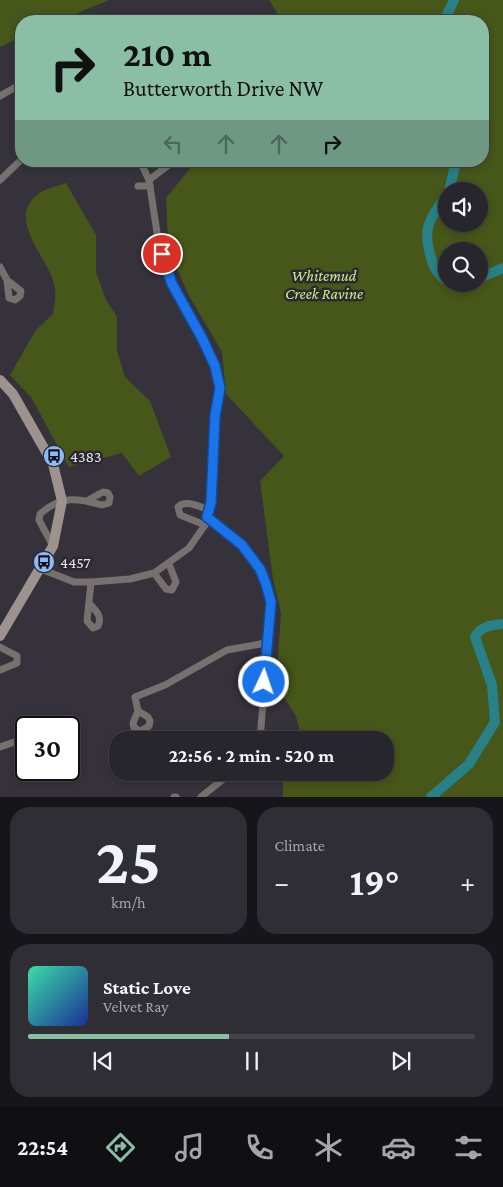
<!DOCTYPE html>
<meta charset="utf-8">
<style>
:root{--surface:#28262d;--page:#302e35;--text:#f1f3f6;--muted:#a5a5aa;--line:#444349;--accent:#8abfa5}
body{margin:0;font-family:"Crimson Pro",serif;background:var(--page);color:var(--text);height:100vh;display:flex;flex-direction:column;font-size:19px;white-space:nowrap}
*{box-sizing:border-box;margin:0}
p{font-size:16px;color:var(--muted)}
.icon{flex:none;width:28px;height:28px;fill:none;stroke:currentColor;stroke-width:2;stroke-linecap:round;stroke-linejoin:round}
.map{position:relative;height:797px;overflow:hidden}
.details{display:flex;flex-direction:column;gap:10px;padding:10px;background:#161519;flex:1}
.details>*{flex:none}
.guide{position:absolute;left:15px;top:15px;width:474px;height:152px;border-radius:20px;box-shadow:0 2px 8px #0003,0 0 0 1px var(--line);background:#8abfa5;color:#111;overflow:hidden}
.tools{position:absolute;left:438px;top:182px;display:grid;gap:10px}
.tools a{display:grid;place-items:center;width:50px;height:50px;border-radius:50%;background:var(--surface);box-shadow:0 2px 8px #0003,0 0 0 1px var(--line);font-size:25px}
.speed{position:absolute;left:15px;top:716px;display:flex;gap:10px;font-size:25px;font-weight:700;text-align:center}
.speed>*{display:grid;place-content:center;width:65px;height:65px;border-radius:50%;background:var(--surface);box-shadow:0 2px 8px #0003,0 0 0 1px var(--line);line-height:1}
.speed .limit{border:2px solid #111;border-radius:8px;background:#fff;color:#111}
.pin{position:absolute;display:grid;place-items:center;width:42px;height:42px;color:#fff;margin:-21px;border:2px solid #fff;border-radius:50%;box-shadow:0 1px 5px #0007}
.me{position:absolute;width:55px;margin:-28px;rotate:3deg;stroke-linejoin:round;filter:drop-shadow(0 0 4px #0008)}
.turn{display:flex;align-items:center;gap:18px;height:105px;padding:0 25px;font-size:22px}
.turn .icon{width:65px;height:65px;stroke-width:2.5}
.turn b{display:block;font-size:35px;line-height:42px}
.lanes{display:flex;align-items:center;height:48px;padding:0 25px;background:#0003;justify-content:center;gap:25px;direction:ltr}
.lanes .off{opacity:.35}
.big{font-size:38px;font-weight:700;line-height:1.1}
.details .widget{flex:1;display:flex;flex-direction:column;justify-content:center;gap:8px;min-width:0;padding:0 18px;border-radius:20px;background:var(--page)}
.details .dial{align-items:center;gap:0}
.dial b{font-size:65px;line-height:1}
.song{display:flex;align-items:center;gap:15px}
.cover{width:60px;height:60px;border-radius:8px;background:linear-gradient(135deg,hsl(160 70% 55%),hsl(230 70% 35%))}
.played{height:5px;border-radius:2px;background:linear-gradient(90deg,var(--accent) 45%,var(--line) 45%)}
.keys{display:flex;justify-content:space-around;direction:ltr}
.heat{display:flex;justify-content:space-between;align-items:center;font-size:28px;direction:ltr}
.details .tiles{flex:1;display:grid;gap:10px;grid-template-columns:1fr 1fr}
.widget:last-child{grid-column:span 2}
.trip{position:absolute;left:109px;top:731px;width:285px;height:50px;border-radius:20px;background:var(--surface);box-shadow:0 2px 8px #0003,0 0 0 1px var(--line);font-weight:700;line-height:50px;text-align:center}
.dock{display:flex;height:80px;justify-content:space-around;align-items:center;background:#100f12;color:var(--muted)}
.dock .icon{width:35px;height:35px}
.dock .active{color:var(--accent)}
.dock b{font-size:22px;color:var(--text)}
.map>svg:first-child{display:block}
.green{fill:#475619;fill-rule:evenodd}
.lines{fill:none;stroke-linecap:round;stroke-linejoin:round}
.river{stroke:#278187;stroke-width:10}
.street{stroke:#76706e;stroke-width:7}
.secondary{stroke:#9c928e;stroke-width:10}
.route-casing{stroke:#114b97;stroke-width:12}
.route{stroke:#1a73e8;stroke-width:9}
.labels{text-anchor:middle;stroke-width:5;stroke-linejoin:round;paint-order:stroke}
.park-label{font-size:16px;font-style:italic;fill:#cdea83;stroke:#2b2831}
.poi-label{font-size:16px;fill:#e5e3ea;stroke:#2b2831;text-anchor:start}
</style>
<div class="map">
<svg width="503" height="797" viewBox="0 0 503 797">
<rect width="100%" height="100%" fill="#35323c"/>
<g class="green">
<path d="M0,0H109L59,21H21V37L0,47Z"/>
<path d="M269,0H503V797H283V773L385,772V740H302L296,716L276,685L281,613L273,579L260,481L284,456L226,394L222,352L189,296L174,262L168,240L166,198L196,161H482V21H282ZM446,191H479V224H446ZM479,251V284H446V251Z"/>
<path d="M66,183L96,235V272L106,300L117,317V351L125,377L150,401L171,457L139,476L122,453L69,467L31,397L10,375L36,330L53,314C55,302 57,291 53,280C43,252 5,215 41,192C48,188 58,186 66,183Z"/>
</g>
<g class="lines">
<g class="river">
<path d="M444,21L454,0"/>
<path d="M449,191L456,161"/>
<path d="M446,196C429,220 422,228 431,258C434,268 437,274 446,280"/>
<path d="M479,278L503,268"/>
<path d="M431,797L469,764L495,722L492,685L475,637C481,626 491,625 503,624"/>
</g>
<g class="street">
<path d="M0,96L21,84"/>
<path d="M0,180L21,160"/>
<path d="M149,180L174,161"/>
<path d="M138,186H150"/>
<path d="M0,267L7,280L21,291L20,296L15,300L9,298L7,280"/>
<path d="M207,517L242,545L252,557L260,569L271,602L260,740"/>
<path d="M205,525L180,515L178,507C186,499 200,507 209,510"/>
<path d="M53,546L39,520L40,514C61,495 78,498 102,505L109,503L110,497L108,493L103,492L90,499"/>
<path d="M41,569L74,582H91L130,579L154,573L189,548L205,525L211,503L215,416L221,387L215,366L202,338L172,284L158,239L149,180L140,161"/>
<path d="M154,573L166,589L172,590L176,582L169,564"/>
<path d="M89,603C95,610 103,616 98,626L93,628L87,621L91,582"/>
<path d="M0,647L17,656V663L0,670"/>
<path d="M138,711L133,723L134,728L141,731L149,726L150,721L148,717L138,711L135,697L165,685L227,650L266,643"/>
<path d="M43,728H48"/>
<path d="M0,747L26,738"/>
<path d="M174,797H176"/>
<path d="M201,797L232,772"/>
</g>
<path class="secondary" d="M0,380L13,394L53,464L62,501L53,546L0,636"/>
</g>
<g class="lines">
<g class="route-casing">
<path id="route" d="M162,254L172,284L202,338L215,366L220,388L215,416L211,503L207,517L242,545L260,569L266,584L271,602L264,682"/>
</g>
<use href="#route" class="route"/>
</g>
<defs>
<g id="bus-disc" transform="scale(1.125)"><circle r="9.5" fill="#8cb9fc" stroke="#2b2831"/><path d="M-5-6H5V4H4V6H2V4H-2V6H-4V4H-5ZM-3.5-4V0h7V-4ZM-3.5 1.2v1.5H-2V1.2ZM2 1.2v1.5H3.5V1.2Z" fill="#111"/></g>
</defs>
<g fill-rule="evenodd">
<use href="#bus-disc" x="54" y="456"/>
<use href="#bus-disc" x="44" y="562"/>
</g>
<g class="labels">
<g class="park-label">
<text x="324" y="281">Whitemud<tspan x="324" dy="18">Creek Ravine</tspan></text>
</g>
<g class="poi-label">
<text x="70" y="462">4383</text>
<text x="60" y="568">4457</text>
</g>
</g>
</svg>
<div class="tools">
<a><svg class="icon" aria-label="sound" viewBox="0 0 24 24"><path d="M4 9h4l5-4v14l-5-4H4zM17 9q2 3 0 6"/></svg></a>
<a><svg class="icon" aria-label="search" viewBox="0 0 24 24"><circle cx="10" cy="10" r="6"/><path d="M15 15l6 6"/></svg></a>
</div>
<div class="speed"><div class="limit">30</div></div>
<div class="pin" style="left:162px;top:254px;background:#d93025"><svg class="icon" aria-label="arrive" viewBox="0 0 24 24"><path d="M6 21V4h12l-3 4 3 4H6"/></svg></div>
<svg class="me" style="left:264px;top:682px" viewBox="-20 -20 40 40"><circle r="17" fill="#1a73e8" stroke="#fff" stroke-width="3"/><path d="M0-11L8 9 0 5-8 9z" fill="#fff"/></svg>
<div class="trip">22:56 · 2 min · 520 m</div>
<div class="guide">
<div class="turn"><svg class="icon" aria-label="right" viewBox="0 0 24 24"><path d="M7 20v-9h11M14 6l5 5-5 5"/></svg><div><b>210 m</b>Butterworth Drive NW</div></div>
<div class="lanes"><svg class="icon off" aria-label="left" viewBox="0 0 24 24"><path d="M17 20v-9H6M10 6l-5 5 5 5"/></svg><svg class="icon off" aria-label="ahead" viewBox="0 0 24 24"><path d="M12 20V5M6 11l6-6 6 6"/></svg><svg class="icon off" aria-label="ahead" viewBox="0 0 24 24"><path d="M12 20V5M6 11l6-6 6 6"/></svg><svg class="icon" aria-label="right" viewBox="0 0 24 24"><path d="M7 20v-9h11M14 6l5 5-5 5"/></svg></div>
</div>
</div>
<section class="details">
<div class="tiles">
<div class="widget dial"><b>25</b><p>km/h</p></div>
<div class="widget"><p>Climate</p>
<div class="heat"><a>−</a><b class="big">19°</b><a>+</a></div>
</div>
<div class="widget">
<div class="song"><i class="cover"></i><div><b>Static Love</b><p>Velvet Ray</p></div></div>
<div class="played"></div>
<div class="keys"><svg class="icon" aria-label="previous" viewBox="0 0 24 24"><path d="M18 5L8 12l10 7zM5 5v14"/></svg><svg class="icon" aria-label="pause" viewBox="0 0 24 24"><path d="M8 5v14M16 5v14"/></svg><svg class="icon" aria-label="next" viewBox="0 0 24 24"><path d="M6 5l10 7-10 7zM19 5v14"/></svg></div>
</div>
</div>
</section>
<nav class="dock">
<b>22:54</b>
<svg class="icon active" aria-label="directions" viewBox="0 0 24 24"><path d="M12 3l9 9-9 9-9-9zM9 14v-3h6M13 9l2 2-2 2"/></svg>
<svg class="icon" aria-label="music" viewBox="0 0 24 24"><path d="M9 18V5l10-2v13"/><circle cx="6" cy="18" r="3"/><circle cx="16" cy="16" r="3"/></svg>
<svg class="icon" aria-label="phone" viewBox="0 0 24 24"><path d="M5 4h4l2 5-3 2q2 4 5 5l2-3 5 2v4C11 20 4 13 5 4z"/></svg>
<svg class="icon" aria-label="climate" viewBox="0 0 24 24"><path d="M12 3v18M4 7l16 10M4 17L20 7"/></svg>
<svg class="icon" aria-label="car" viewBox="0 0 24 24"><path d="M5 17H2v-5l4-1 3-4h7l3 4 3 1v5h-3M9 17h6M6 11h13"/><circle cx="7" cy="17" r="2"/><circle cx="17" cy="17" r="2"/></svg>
<svg class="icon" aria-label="filters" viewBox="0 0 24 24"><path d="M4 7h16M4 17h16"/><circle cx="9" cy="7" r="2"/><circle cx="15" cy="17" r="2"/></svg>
</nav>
